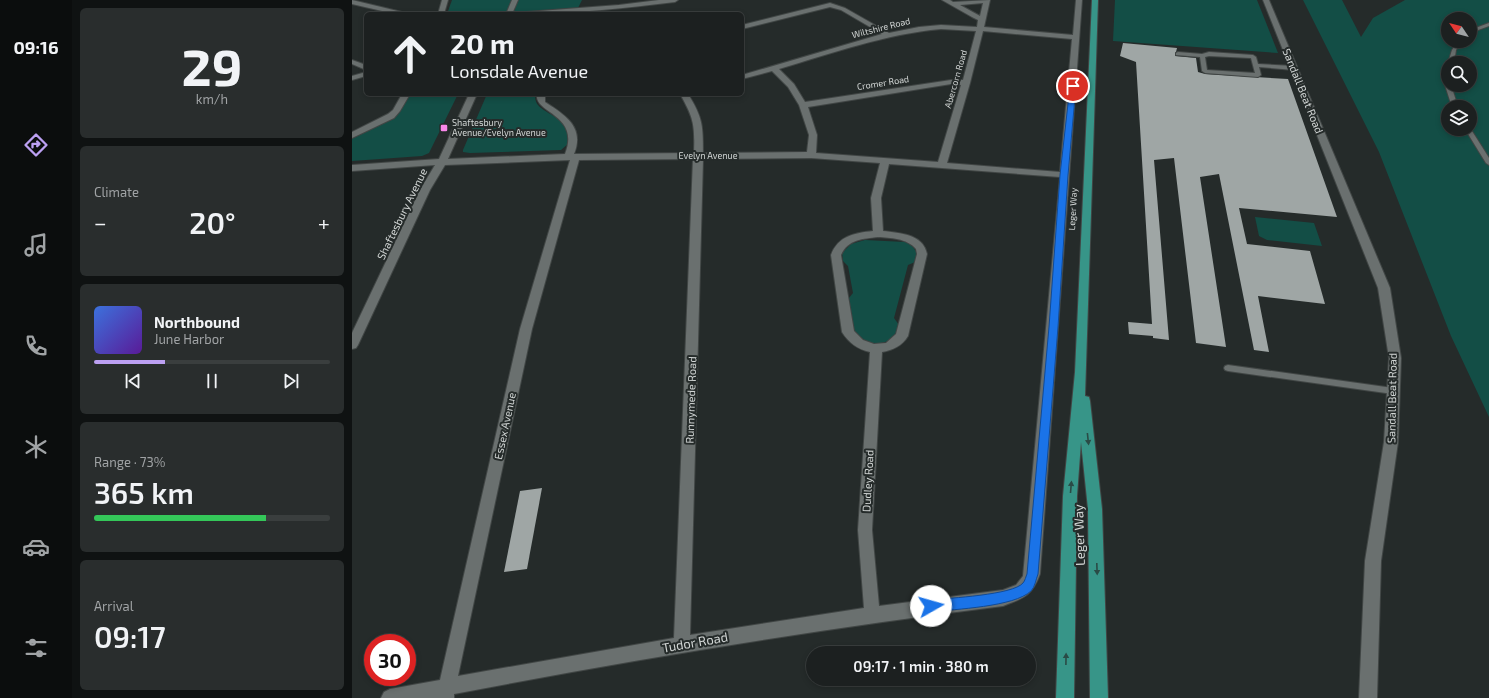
<!DOCTYPE html>
<meta charset="utf-8">
<style>
:root{--surface:#1c2020;--page:#292d2d;--text:#f1f3f6;--muted:#a0a3a5;--line:#3a3e3e;--accent:#bca0f2}
body{margin:0;font-family:"Exo 2",sans-serif;background:var(--page);color:var(--text);height:100vh;display:flex;flex-direction:column;font-size:15px;white-space:nowrap}
*{box-sizing:border-box;margin:0}
p{font-size:13px;color:var(--muted)}
.icon{flex:none;width:22px;height:22px;fill:none;stroke:currentColor;stroke-width:2;stroke-linecap:round;stroke-linejoin:round}
.map{position:relative;flex:1;overflow:hidden}
.sheet{display:flex;flex-direction:column;gap:8px;padding:8px;background:#0f1212;width:280px}
.sheet>*{flex:none}
.hud{position:absolute;left:12px;top:12px;width:380px;height:84px;border-radius:6px;box-shadow:0 2px 6px #0003,0 0 0 1px var(--line);background:#1c2020;color:var(--text);overflow:hidden}
.needle{width:26px;rotate:305deg}
.fabs{position:absolute;left:1089px;top:12px;display:grid;gap:8px}
.fabs a{display:grid;place-items:center;width:36px;height:36px;border-radius:50%;background:var(--surface);box-shadow:0 2px 6px #0003,0 0 0 1px var(--line);font-size:20px}
.speed{position:absolute;left:12px;top:634px;display:flex;gap:8px;font-size:20px;font-weight:700;text-align:center}
.speed>*{display:grid;place-content:center;width:52px;height:52px;border-radius:50%;background:var(--surface);box-shadow:0 2px 6px #0003,0 0 0 1px var(--line);line-height:1}
.speed .limit{border:6px solid #d22;background:#fff;color:#111}
.pin{position:absolute;display:grid;place-items:center;width:34px;height:34px;color:#fff;margin:-17px;border:2px solid #fff;border-radius:50%;box-shadow:0 1px 4px #0007}
.me{position:absolute;width:44px;margin:-22px;rotate:83deg;stroke-linejoin:round;filter:drop-shadow(0 0 3px #0008)}
.turn{display:flex;align-items:center;gap:14px;height:84px;padding:0 20px;font-size:18px}
.turn .icon{width:52px;height:52px;stroke-width:2.5}
.turn b{display:block;font-size:28px;line-height:34px}
.big{font-size:30px;font-weight:600;line-height:1.1}
.sheet .card{flex:1;display:flex;flex-direction:column;justify-content:center;gap:6px;min-width:0;padding:0 14px;border-radius:6px;background:var(--page)}
.sheet .dial{align-items:center;gap:0}
.dial b{font-size:52px;line-height:1}
.song{display:flex;align-items:center;gap:12px}
.cover{width:48px;height:48px;border-radius:6px;background:linear-gradient(135deg,hsl(220 70% 55%),hsl(270 70% 35%))}
.played{height:4px;border-radius:2px;background:linear-gradient(90deg,var(--accent) 30%,var(--line) 30%)}
.keys{display:flex;justify-content:space-around;direction:ltr}
.heat{display:flex;justify-content:space-between;align-items:center;font-size:22px;direction:ltr}
.charge{height:6px;border-radius:3px;background:linear-gradient(90deg,#34c759 73%,var(--line) 0)}
.trip{position:absolute;left:454px;top:646px;width:230px;height:40px;border-radius:20px;background:var(--surface);box-shadow:0 2px 6px #0003,0 0 0 1px var(--line);font-weight:600;line-height:40px;text-align:center}
main{display:flex;flex:1;min-height:0}
.dock{display:flex;flex-direction:column;width:72px;justify-content:space-around;align-items:center;background:#0b0d0d;color:var(--muted)}
.dock .icon{width:28px;height:28px}
.dock .on{color:var(--accent)}
.dock b{font-size:18px;color:var(--text)}
.map>svg:first-child{display:block}
.green{fill:#134e46;fill-rule:evenodd}
.building{fill:#9fa6a5}
.lines{fill:none;stroke-linecap:round;stroke-linejoin:round}
.lane-casing{stroke:#414645;stroke-width:2}
.street-casing{stroke:#414645;stroke-width:2}
.highway-casing{stroke:#414645;stroke-width:2}
.lane{fill:#6a706f;fill-rule:evenodd}
.street{fill:#6a706f;fill-rule:evenodd}
.highway{fill:#379588;fill-rule:evenodd}
.oneway{fill:#2a4b46}
.route{fill:#1a73e8;stroke:#114b97}
.poi-dot{fill:#f987e9;stroke:#252b2a;stroke-width:1.5}
.labels{text-anchor:middle;stroke-width:4;stroke-linejoin:round;paint-order:stroke}
.far-street-label{font-size:9px;fill:#d2d6d5;stroke:#252b2a}
.far-poi-label{font-size:9px;fill:#d2d6d5;stroke:#252b2a;text-anchor:start}
.street-label{font-size:11px;fill:#d2d6d5;stroke:#252b2a}
.near-street-label{font-size:13px;fill:#d2d6d5;stroke:#252b2a}
</style>
<main>
<nav class="dock">
<b>09:16</b>
<svg class="icon on" aria-label="directions" viewBox="0 0 24 24"><path d="M12 3l9 9-9 9-9-9zM9 14v-3h6M13 9l2 2-2 2"/></svg>
<svg class="icon" aria-label="music" viewBox="0 0 24 24"><path d="M9 18V5l10-2v13"/><circle cx="6" cy="18" r="3"/><circle cx="16" cy="16" r="3"/></svg>
<svg class="icon" aria-label="phone" viewBox="0 0 24 24"><path d="M5 4h4l2 5-3 2q2 4 5 5l2-3 5 2v4C11 20 4 13 5 4z"/></svg>
<svg class="icon" aria-label="climate" viewBox="0 0 24 24"><path d="M12 3v18M4 7l16 10M4 17L20 7"/></svg>
<svg class="icon" aria-label="car" viewBox="0 0 24 24"><path d="M5 17H2v-5l4-1 3-4h7l3 4 3 1v5h-3M9 17h6M6 11h13"/><circle cx="7" cy="17" r="2"/><circle cx="17" cy="17" r="2"/></svg>
<svg class="icon" aria-label="filters" viewBox="0 0 24 24"><path d="M4 7h16M4 17h16"/><circle cx="9" cy="7" r="2"/><circle cx="15" cy="17" r="2"/></svg>
</nav>
<section class="sheet">
<div class="card dial"><b>29</b><p>km/h</p></div>
<div class="card"><p>Climate</p>
<div class="heat"><a>−</a><b class="big">20°</b><a>+</a></div>
</div>
<div class="card">
<div class="song"><i class="cover"></i><div><b>Northbound</b><p>June Harbor</p></div></div>
<div class="played"></div>
<div class="keys"><svg class="icon" aria-label="previous" viewBox="0 0 24 24"><path d="M18 5L8 12l10 7zM5 5v14"/></svg><svg class="icon" aria-label="pause" viewBox="0 0 24 24"><path d="M8 5v14M16 5v14"/></svg><svg class="icon" aria-label="next" viewBox="0 0 24 24"><path d="M6 5l10 7-10 7zM19 5v14"/></svg></div>
</div>
<div class="card"><p>Range · 73%</p><b class="big">365 km</b><div class="charge"></div></div>
<div class="card"><p>Arrival</p><b class="big">09:17</b></div>
</section>
<div class="map">
<svg width="1137" height="698" viewBox="0 0 1137 698">
<rect width="100%" height="100%" fill="#252b2a"/>
<g class="green">
<path d="M100,0H230L223,14H95Z"/>
<path d="M763,0H905L926,53L761,41Z"/>
<path d="M951,0H990L1009,37L1021,18L1053,0H1137V417L1099,336L1027,152ZM1096,19H1118V41H1096ZM1096,63H1118V85H1096ZM1096,107H1118V129H1096Z"/>
<path d="M57,94H106L77,153L70,156L0,161V137L37,119Z"/>
<path d="M135,94H184C179,109 202,113 210,122C215,129 216,136 217,143L209,150L118,153L111,152V150Z"/>
<path d="M903,217L962,223L970,246L915,240L907,236Z"/>
<path d="M513,240L553,242L559,244L565,253L563,262L556,265L542,318L547,325C545,329 544,334 542,337C532,347 508,345 502,333C497,323 498,308 497,298L501,293L496,266L491,261L490,253L499,244Z"/>
</g>
<g class="building">
<path d="M771,43L825,48L823,56L844,58L846,72L853,74L936,79L985,217L887,208L895,244L958,251L973,304L906,296L917,352L902,350L867,174L848,177L874,347L844,343L822,158L802,160L817,340L801,338V336L777,334L776,322L800,324L784,62L768,56Z"/>
<path d="M190,488L175,569L152,572L168,491Z"/>
</g>
<g class="lines">
<g class="lane-casing">
<g id="lane">
<path d="M1137,23V26L1118,33V30Z"/>
<path d="M1106,41H1110L1104,50L1102,63H1096L1100,50Z"/>
<path d="M826,52L850,54L857,52L901,55L904,57L906,64L942,66L945,68L942,70L907,67L909,75L906,77L853,73L850,71L848,57L824,55V53ZM857,56L899,58L903,73L855,70L853,57Z"/>
<path d="M1096,83V85H1099L1106,107H1100L1093,85Z"/>
<path d="M1118,128L1137,158V165L1134,163L1113,129H1118Z"/>
<path d="M876,365L1041,388L1044,389L1045,391L1044,393L1041,394L876,371L873,370L872,368L873,366Z"/>
</g>
</g>
<g class="street-casing">
<g id="street">
<path d="M0,0L54,13L55,14H43L0,4Z"/>
<path d="M90,0H96L92,14H86Z"/>
<path d="M160,0H166L160,14H154Z"/>
<path d="M307,0H326L323,2C272,8 222,14 171,14L174,12L267,5Z"/>
<path d="M590,0H598L601,2L638,0L632,27L721,35L724,0H730L688,574C680,596 672,598 651,606C467,629 284,659 102,694V698H29L32,692L38,689L88,680L168,329L218,160L93,165L78,190L6,345L4,348L0,349V333L68,190L83,165L0,171V165L87,159L117,94H125L96,159L213,154C229,114 181,113 185,94H193V102C213,115 233,127 222,154L342,153C343,126 342,118 328,94H336C351,118 351,126 351,153L455,152L457,135L447,105L436,87L420,71L390,79V75L530,34L489,10L478,7L390,29V25L478,3L493,8L537,33L567,27L589,25L625,27L626,20L620,17ZM631,3L628,16L608,5ZM589,29L624,31L611,80H599L453,102L442,84L427,69C480,53 534,34 589,29ZM631,31L720,39L708,172L595,163L618,83ZM599,84L609,85L586,162L464,153L465,135L456,107ZM459,158L528,163L519,198L521,231C502,233 486,236 479,255L490,332C497,343 505,349 518,352L506,530L512,608L338,635L351,159ZM341,159L322,638L106,676L180,329L227,160ZM537,164L708,177L671,576L664,585L651,590L527,606L520,530L530,352C541,350 550,346 556,336L575,254C571,234 548,233 531,231L529,198ZM526,237C538,238 555,238 564,249L565,254L544,334L534,343L522,344L511,340L502,331L489,255C496,239 511,239 526,237Z"/>
<path d="M911,0H917L1038,288L1049,358L1046,442L1029,561L1025,698H1007L1013,561L1032,442L1037,358L1026,288Z"/>
<path d="M0,60L14,65V70L0,64Z"/>
<path d="M14,72V76L0,80V76Z"/>
<path d="M50,94H58L48,111L42,118L0,138V132L36,114L41,110Z"/>
</g>
</g>
<g class="highway-casing">
<path id="highway" d="M740,0H746L733,396L737,397L738,401L750,509L756,698H738L736,509L729,442L725,496L722,698H704L711,496L723,372Z"/>
</g>
<use href="#lane" class="lane"/>
<use href="#street" class="street"/>
<use href="#highway" class="highway"/>
</g>
<defs><path id="oneway-solid" d="M-6-.8H1V-3.2L6.5 0L1 3.2V.8H-6Z"/></defs>
<g class="oneway">
<use href="#oneway-solid" transform="translate(736 439) rotate(84)"/>
<use href="#oneway-solid" transform="translate(719 487) rotate(-85)"/>
<use href="#oneway-solid" transform="translate(745 569) rotate(88)"/>
<use href="#oneway-solid" transform="translate(714 659) rotate(-89)"/>
</g>
<path class="route" d="M721,84L724,86L716,175L706,327L686,574C684,579 683,587 679,591C662,607 603,609 579,612L575,610L573,606L575,602L579,600C597,598 661,595 671,583C673,581 674,576 675,574L697,327L708,175L718,86Z"/>
<rect class="poi-dot" x="88" y="124" width="8" height="8" rx="2"/>
<g class="labels">
<g class="far-street-label">
<text transform="translate(529 28) rotate(-14)" y="3">Wiltshire Road</text>
<text transform="translate(604 79) rotate(-74)" y="3">Abercorn Road</text>
<text transform="translate(531 83) rotate(-9)" y="3">Cromer Road</text>
<text x="356" y="159">Evelyn Avenue</text>
<text transform="translate(721 209) rotate(-87)" y="3">Leger Way</text>
</g>
<g class="far-poi-label">
<text x="100" y="126">Shaftesbury<tspan x="100" dy="10">Avenue/Evelyn Avenue</tspan></text>
</g>
<g class="street-label">
<text transform="translate(951 91) rotate(68)" y="4">Sandall Beat Road</text>
<text transform="translate(50 214) rotate(-64)" y="4">Shaftesbury Avenue</text>
<text transform="translate(1040 398) rotate(-89)" y="4">Sandall Beat Road</text>
<text transform="translate(339 400) rotate(-88)" y="4">Runnymede Road</text>
<text transform="translate(153 426) rotate(-78)" y="4">Essex Avenue</text>
<text transform="translate(516 481) rotate(-87)" y="4">Dudley Road</text>
</g>
<g class="near-street-label">
<text transform="translate(727 535) rotate(-92)" y="5">Leger Way</text>
<text transform="translate(343 642) rotate(-10)" y="5">Tudor Road</text>
</g>
</g>
</svg>
<div class="fabs">
<a><svg class="needle" viewBox="-14 -14 28 28"><path d="M0-13l5 13h-10z" fill="#e53935"/><path d="M0 13l5-13h-10z" fill="#a0a3a5"/></svg></a>
<a><svg class="icon" aria-label="search" viewBox="0 0 24 24"><circle cx="10" cy="10" r="6"/><path d="M15 15l6 6"/></svg></a>
<a><svg class="icon" aria-label="layers" viewBox="0 0 24 24"><path d="M12 4l9 5-9 5-9-5zM3 14l9 5 9-5"/></svg></a>
</div>
<div class="speed"><div class="limit">30</div></div>
<div class="pin" style="left:721px;top:86px;background:#d93025"><svg class="icon" aria-label="arrive" viewBox="0 0 24 24"><path d="M6 21V4h12l-3 4 3 4H6"/></svg></div>
<svg class="me" style="left:579px;top:606px" viewBox="-20 -20 40 40"><circle r="19" fill="#fff"/><path d="M0-13L10 11 0 6-10 11z" fill="#1a73e8"/></svg>
<div class="trip">09:17 · 1 min · 380 m</div>
<div class="hud">
<div class="turn"><svg class="icon" aria-label="ahead" viewBox="0 0 24 24"><path d="M12 20V5M6 11l6-6 6 6"/></svg><div><b>20 m</b>Lonsdale Avenue</div></div>
</div>
</div>
</main>
